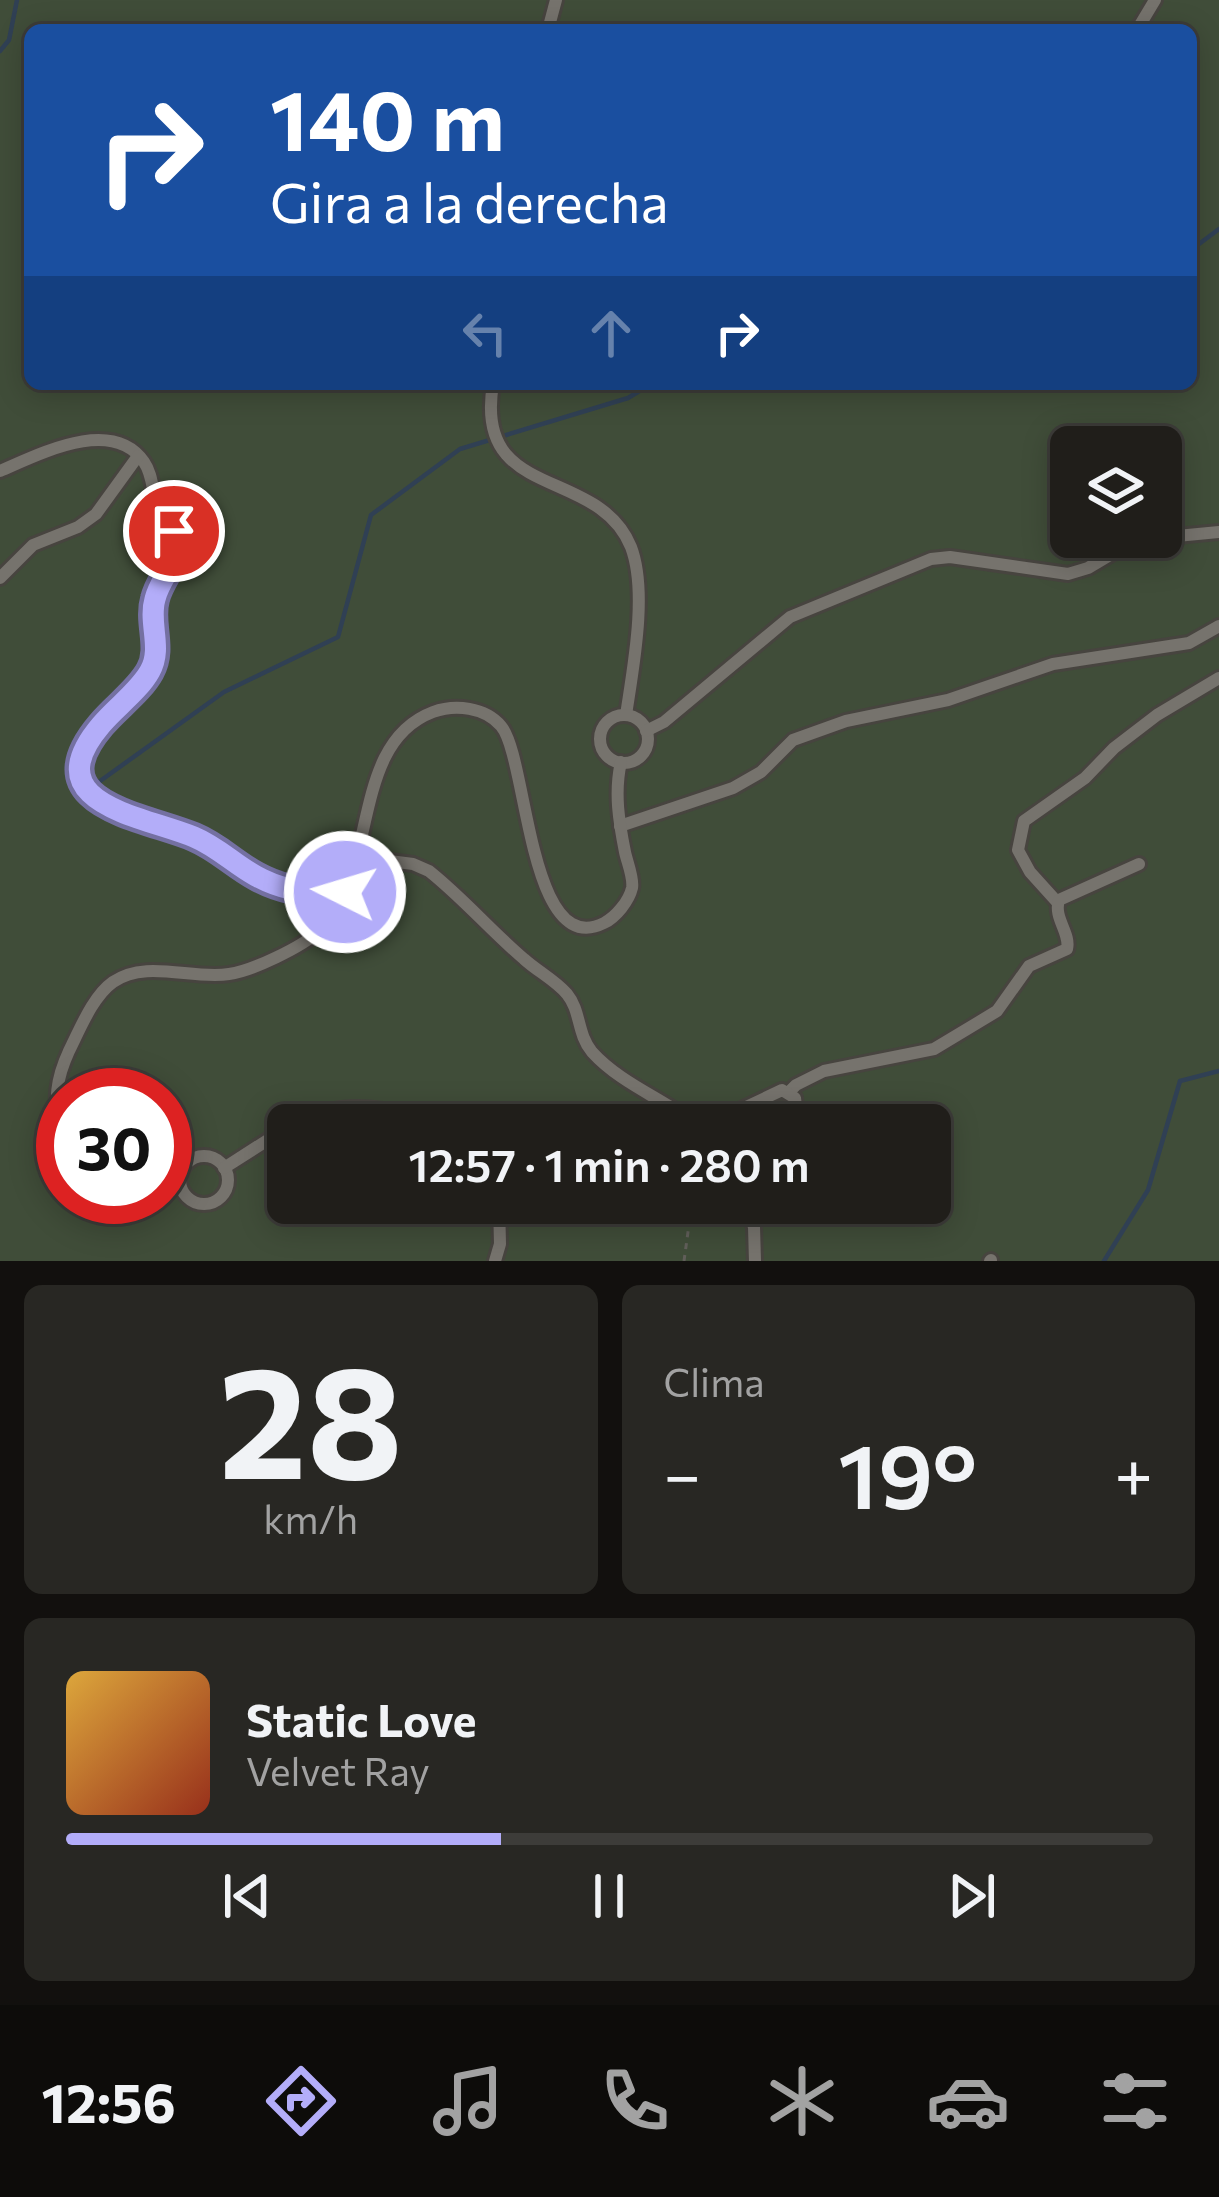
<!DOCTYPE html>
<html lang="es">
<meta charset="utf-8">
<style>
:root{--surface:#201e1a;--page:#282723;--text:#f1f3f6;--muted:#a2a2a2;--line:#3d3c39;--accent:#b3adf9}
body{margin:0;font-family:Commissioner,sans-serif;background:var(--page);color:var(--text);height:100vh;display:flex;flex-direction:column;font-size:45px;white-space:nowrap}
*{box-sizing:border-box;margin:0}
p{font-size:39px;color:var(--muted)}
.icon{flex:none;width:66px;height:66px;fill:none;stroke:currentColor;stroke-width:2;stroke-linecap:round;stroke-linejoin:round}
.map{position:relative;height:1261px;overflow:hidden}
.side{display:flex;flex-direction:column;gap:24px;padding:24px;background:#12100e;flex:1}
.side>*{flex:none}
.banner{position:absolute;left:24px;top:24px;width:1173px;height:366px;border-radius:18px;box-shadow:0 6px 30px #0003,0 0 0 3px var(--line);background:#1a4fa0;color:#fff;overflow:hidden}
.controls{position:absolute;left:1050px;top:426px;display:grid;gap:24px}
.controls a{display:grid;place-items:center;width:132px;height:132px;border-radius:18px;background:var(--surface);box-shadow:0 6px 30px #0003,0 0 0 3px var(--line);font-size:60px}
.speed{position:absolute;left:36px;top:1068px;display:flex;gap:24px;font-size:60px;font-weight:700;text-align:center}
.speed>*{display:grid;place-content:center;width:156px;height:156px;border-radius:50%;background:var(--surface);box-shadow:0 6px 30px #0003,0 0 0 3px var(--line);line-height:1}
.speed .limit{border:18px solid #d22;background:#fff;color:#111}
.pin{position:absolute;display:grid;place-items:center;width:102px;height:102px;color:#fff;margin:-51px;border:6px solid #fff;border-radius:50%;box-shadow:0 3px 12px #0007}
.me{position:absolute;width:132px;margin:-66px;rotate:275deg;stroke-linejoin:round;filter:drop-shadow(0 0 9px #0008)}
.turn{display:flex;align-items:center;gap:42px;height:252px;padding:0 48px;font-size:54px}
.turn .icon{width:156px;height:156px;stroke-width:2.5}
.turn b{display:block;font-size:84px;line-height:102px}
.lanes{display:flex;align-items:center;height:114px;padding:0 48px;background:#0003;justify-content:center;gap:60px;direction:ltr}
.lanes .off{opacity:.35}
.big{font-size:90px;font-weight:600;line-height:1.1}
.side .card{flex:1;display:flex;flex-direction:column;justify-content:center;gap:18px;min-width:0;padding:0 42px;border-radius:18px;background:var(--page)}
.side .dial{align-items:center;gap:0}
.dial b{font-size:156px;line-height:1}
.song{display:flex;align-items:center;gap:36px}
.cover{width:144px;height:144px;border-radius:18px;background:linear-gradient(135deg,hsl(40 70% 55%),hsl(10 70% 35%))}
.played{height:12px;border-radius:6px;background:linear-gradient(90deg,var(--accent) 40%,var(--line) 40%)}
.keys{display:flex;justify-content:space-around;direction:ltr}
.heat{display:flex;justify-content:space-between;align-items:center;font-size:66px;direction:ltr}
.side .tiles{flex:1;display:grid;gap:24px;grid-template-columns:1fr 1fr}
.card:last-child{grid-column:span 2}
.trip{position:absolute;left:267px;top:1104px;width:684px;height:120px;border-radius:18px;background:var(--surface);box-shadow:0 6px 30px #0003,0 0 0 3px var(--line);font-weight:600;line-height:120px;text-align:center}
.tabs{display:flex;height:192px;justify-content:space-around;align-items:center;background:#0d0c0a;color:var(--muted)}
.tabs .icon{width:84px;height:84px}
.tabs .on{color:var(--accent)}
.tabs b{font-size:54px;color:var(--text)}
.map>svg:first-child{display:block}
.green{fill:#404d39;fill-rule:evenodd}
.lines{fill:none;stroke-linecap:round;stroke-linejoin:round}
.stream{stroke:#304054;stroke-width:4.5}
.street-casing{stroke:#47443f;stroke-width:18}
.path{stroke:#615f5a;stroke-width:3;stroke-dasharray:6 6;stroke-linecap:butt}
.street{stroke:#76736d;stroke-width:12}
.route-casing{stroke:#7470a2;stroke-width:30}
.route{stroke:#b3adf9;stroke-width:21}
</style>
<div class="map">
<svg width="1219" height="1261" viewBox="0 0 1219 1261">
<rect width="100%" height="100%" fill="#2a2822"/>
<path class="green" d="M0,0H1219V1261H0ZM30,30H1191V384H30ZM1071,447H1161V537H1071ZM63,1095H165V1197H63ZM288,1125H930V1203H288Z"/>
<g class="lines">
<g class="stream">
<path d="M0,51L9,40L17,0"/>
<path d="M1191,250L1219,229"/>
<path d="M89,789L224,692L338,637L371,515L460,449L628,398L651,384"/>
<path d="M1104,1261L1148,1190L1180,1081L1219,1071"/>
</g>
<g class="street-casing">
<g id="street">
<path d="M548,30L556,0"/>
<path d="M1137,30L1155,0"/>
<path d="M493,384C473,503 598,465 631,547C648,592 633,668 626,715"/>
<path d="M0,471C40,454 112,416 144,462C153,475 152,491 157,506C162,521 178,530 178,546C178,567 156,584 153,605C149,627 161,648 151,668C134,703 87,723 79,763C75,780 86,792 97,803L216,846L255,876L290,889L320,894L345,893"/>
<path d="M0,578L33,545L78,527L96,514L138,456"/>
<circle cx="624" cy="739" r="24"/>
<path d="M646,731L664,722L790,617L931,559L950,557L1068,574L1088,568L1135,540L1219,532"/>
<path d="M620,826L733,788L761,772L793,740L846,721L948,700L1053,664L1189,643L1219,626"/>
<path d="M358,857L413,864L429,871C463,898 491,931 524,959C537,971 555,980 567,994C581,1011 577,1034 592,1052C621,1084 664,1099 697,1125"/>
<path d="M1058,903L1030,872L1018,850L1024,821L1085,778L1114,748L1157,715L1219,678"/>
<path d="M789,1092L796,1085L824,1071L934,1049L997,1011L1029,966L1067,949C1071,933 1053,918 1059,900L1139,864"/>
<path d="M292,1125C334,1102 386,1103 429,1125"/>
<path d="M708,1125L782,1090L795,1098L798,1125"/>
<path d="M63,1130C52,1102 57,1077 69,1051C80,1029 93,996 113,982C146,959 192,980 229,974C252,971 302,947 319,931C380,875 348,744 433,712C455,704 485,707 501,726C528,757 528,961 604,923C616,917 629,901 632,888C634,878 627,862 625,852C619,822 614,793 621,762"/>
<circle cx="204" cy="1180" r="24"/>
<path d="M224,1168L288,1127"/>
<path d="M746,1203L754,1227L755,1261"/>
<path d="M495,1261L500,1244L499,1203"/>
<path d="M990,1261L991,1260"/>
</g>
</g>
<path class="path" d="M684,1261L692,1203"/>
<use href="#street" class="street"/>
</g>
<g class="lines">
<g class="route-casing">
<path id="route" d="M174,531C185,558 161,574 155,599C148,623 163,648 150,671C139,691 116,707 101,725C34,804 140,815 194,837C218,847 234,864 256,876C283,891 315,895 345,892"/>
</g>
<use href="#route" class="route"/>
</g>
</svg>
<div class="controls">
<a><svg class="icon" aria-label="layers" viewBox="0 0 24 24"><path d="M12 4l9 5-9 5-9-5zM3 14l9 5 9-5"/></svg></a>
</div>
<div class="speed"><div class="limit">30</div></div>
<div class="pin" style="left:174px;top:531px;background:#d93025"><svg class="icon" aria-label="arrive" viewBox="0 0 24 24"><path d="M6 21V4h12l-3 4 3 4H6"/></svg></div>
<svg class="me" style="left:345px;top:892px" viewBox="-20 -20 40 40"><circle r="17" fill="#b3adf9" stroke="#fff" stroke-width="3"/><path d="M0-11L8 9 0 5-8 9z" fill="#fff"/></svg>
<div class="trip">12:57 · 1 min · 280 m</div>
<div class="banner">
<div class="turn"><svg class="icon" aria-label="right" viewBox="0 0 24 24"><path d="M7 20v-9h11M14 6l5 5-5 5"/></svg><div><b>140 m</b>Gira a la derecha</div></div>
<div class="lanes"><svg class="icon off" aria-label="left" viewBox="0 0 24 24"><path d="M17 20v-9H6M10 6l-5 5 5 5"/></svg><svg class="icon off" aria-label="ahead" viewBox="0 0 24 24"><path d="M12 20V5M6 11l6-6 6 6"/></svg><svg class="icon" aria-label="right" viewBox="0 0 24 24"><path d="M7 20v-9h11M14 6l5 5-5 5"/></svg></div>
</div>
</div>
<section class="side">
<div class="tiles">
<div class="card dial"><b>28</b><p>km/h</p></div>
<div class="card"><p>Clima</p>
<div class="heat"><a>−</a><b class="big">19°</b><a>+</a></div>
</div>
<div class="card">
<div class="song"><i class="cover"></i><div><b>Static Love</b><p>Velvet Ray</p></div></div>
<div class="played"></div>
<div class="keys"><svg class="icon" aria-label="previous" viewBox="0 0 24 24"><path d="M18 5L8 12l10 7zM5 5v14"/></svg><svg class="icon" aria-label="pause" viewBox="0 0 24 24"><path d="M8 5v14M16 5v14"/></svg><svg class="icon" aria-label="next" viewBox="0 0 24 24"><path d="M6 5l10 7-10 7zM19 5v14"/></svg></div>
</div>
</div>
</section>
<nav class="tabs">
<b>12:56</b>
<svg class="icon on" aria-label="directions" viewBox="0 0 24 24"><path d="M12 3l9 9-9 9-9-9zM9 14v-3h6M13 9l2 2-2 2"/></svg>
<svg class="icon" aria-label="music" viewBox="0 0 24 24"><path d="M9 18V5l10-2v13"/><circle cx="6" cy="18" r="3"/><circle cx="16" cy="16" r="3"/></svg>
<svg class="icon" aria-label="phone" viewBox="0 0 24 24"><path d="M5 4h4l2 5-3 2q2 4 5 5l2-3 5 2v4C11 20 4 13 5 4z"/></svg>
<svg class="icon" aria-label="climate" viewBox="0 0 24 24"><path d="M12 3v18M4 7l16 10M4 17L20 7"/></svg>
<svg class="icon" aria-label="car" viewBox="0 0 24 24"><path d="M5 17H2v-5l4-1 3-4h7l3 4 3 1v5h-3M9 17h6M6 11h13"/><circle cx="7" cy="17" r="2"/><circle cx="17" cy="17" r="2"/></svg>
<svg class="icon" aria-label="filters" viewBox="0 0 24 24"><path d="M4 7h16M4 17h16"/><circle cx="9" cy="7" r="2"/><circle cx="15" cy="17" r="2"/></svg>
</nav>
